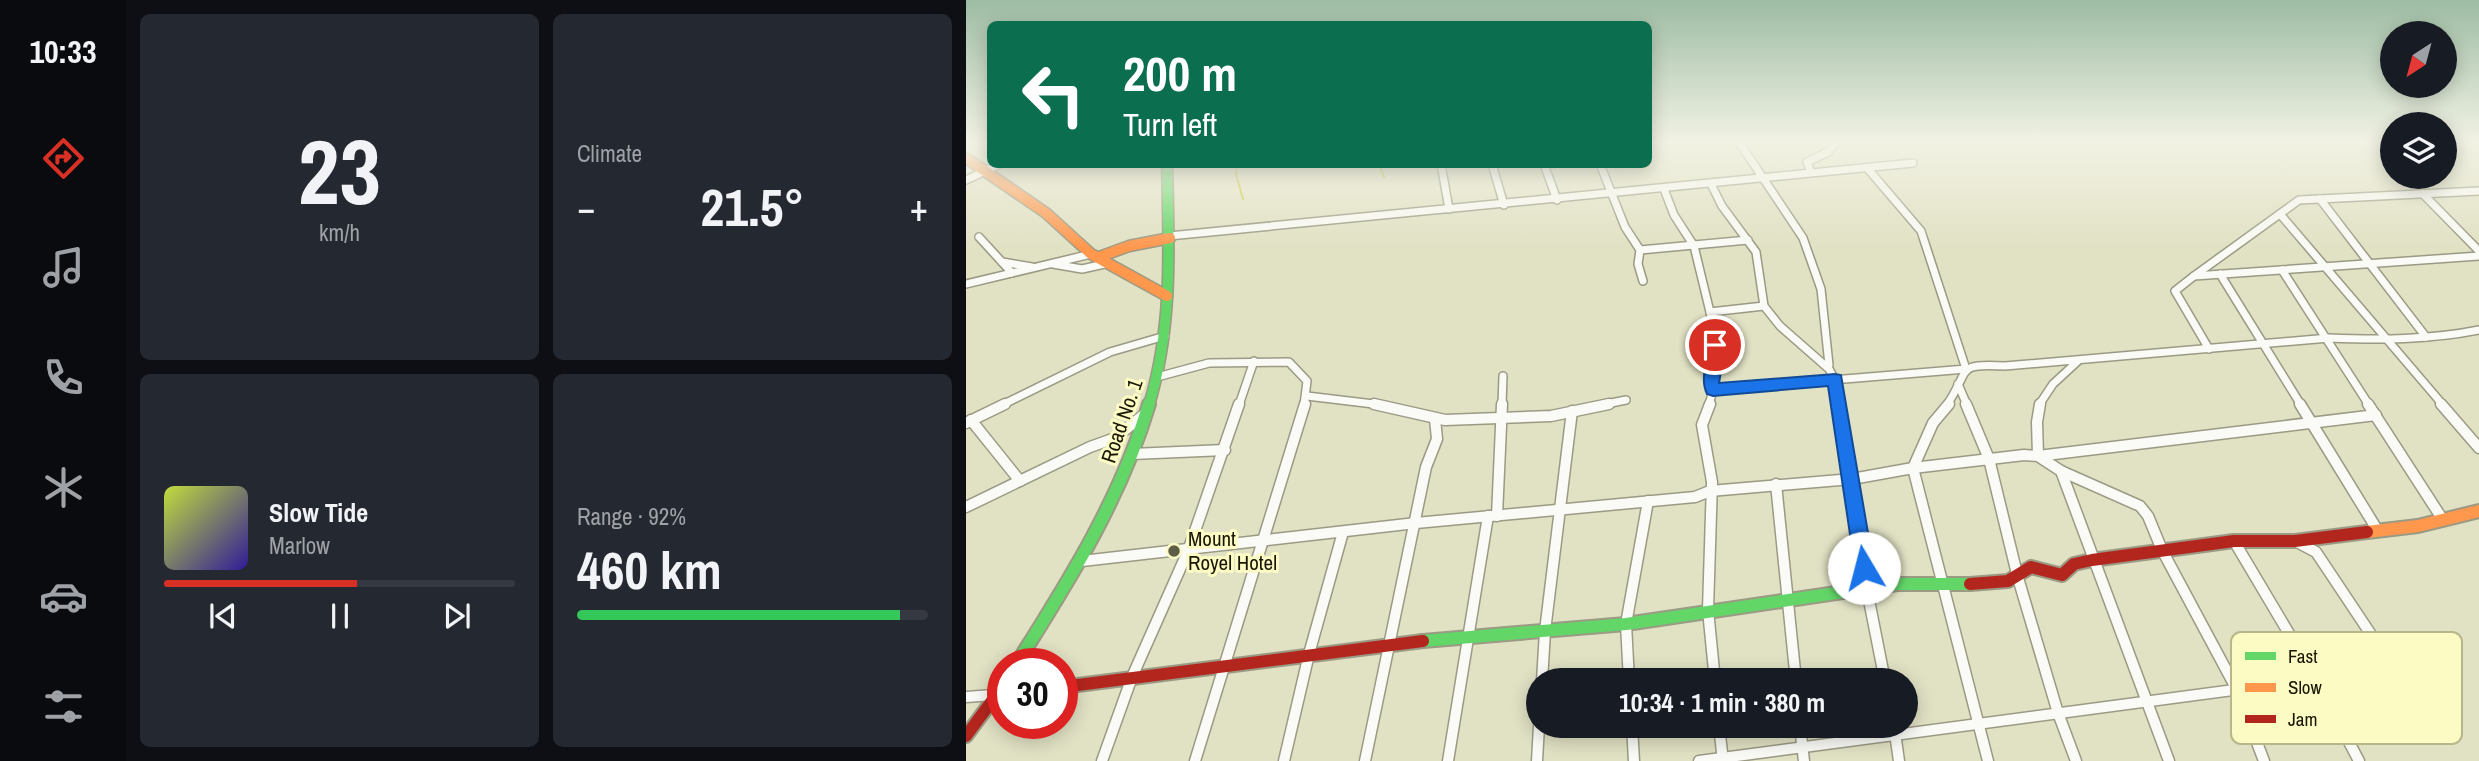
<!DOCTYPE html>
<meta charset="utf-8">
<style>
:root{--surface:#171b24;--page:#242831;--text:#f1f3f6;--muted:#9ea1a6;--line:#363941;--accent:#d93025}
body{margin:0;font-family:"Archivo Narrow",sans-serif;background:var(--page);color:var(--text);height:100vh;display:flex;flex-direction:column;font-size:26px;white-space:nowrap}
*{box-sizing:border-box;margin:0}
p{font-size:23px;color:var(--muted)}
.icon{flex:none;width:38px;height:38px;fill:none;stroke:currentColor;stroke-width:2;stroke-linecap:round;stroke-linejoin:round}
.map{position:relative;flex:1;overflow:hidden}
.sheet{display:flex;flex-direction:column;gap:14px;padding:14px;background:#0d0f14;width:840px}
.sheet>*{flex:none}
.top-card{position:absolute;left:21px;top:21px;width:665px;height:147px;border-radius:10px;box-shadow:0 4px 18px #0003;background:#0b6e4f;color:#fff;overflow:hidden}
.needle{width:46px;rotate:216deg}
.fabs{position:absolute;left:1414px;top:21px;display:grid;gap:14px}
.fabs a{display:grid;place-items:center;width:77px;height:77px;border-radius:50%;background:var(--surface);box-shadow:0 4px 18px #0003;font-size:35px}
.speed{position:absolute;left:21px;top:648px;display:flex;gap:14px;font-size:35px;font-weight:700;text-align:center}
.speed>*{display:grid;place-content:center;width:91px;height:91px;border-radius:50%;background:var(--surface);box-shadow:0 4px 18px #0003;line-height:1}
.speed .limit{border:10px solid #d22;background:#fff;color:#111}
.pin{position:absolute;display:grid;place-items:center;width:60px;height:60px;color:#fff;margin:-30px;border:4px solid #fff;border-radius:50%;box-shadow:0 2px 7px #0007}
.me{position:absolute;width:77px;margin:-38px;rotate:352deg;stroke-linejoin:round;filter:drop-shadow(0 0 5px #0008)}
.turn{display:flex;align-items:center;gap:24px;height:147px;padding:0 21px;font-size:32px}
.turn .icon{width:91px;height:91px;stroke-width:2.5}
.turn b{display:block;font-size:49px;line-height:60px}
.big{font-size:52px;font-weight:800;line-height:1.1}
.sheet .widget{flex:1;display:flex;flex-direction:column;justify-content:center;gap:10px;min-width:0;padding:0 24px;border-radius:10px;background:var(--page)}
.sheet .dial{align-items:center;gap:0}
.dial b{font-size:91px;line-height:1}
.song{display:flex;align-items:center;gap:21px}
.cover{width:84px;height:84px;border-radius:10px;background:linear-gradient(135deg,hsl(70 70% 55%),hsl(250 70% 35%))}
.played{height:7px;border-radius:4px;background:linear-gradient(90deg,var(--accent) 55%,var(--line) 55%)}
.keys{display:flex;justify-content:space-around;direction:ltr}
.heat{display:flex;justify-content:space-between;align-items:center;font-size:38px;direction:ltr}
.charge{height:10px;border-radius:5px;background:linear-gradient(90deg,#34c759 92%,var(--line) 0)}
.sheet .tiles{flex:1;display:grid;gap:14px;grid-template-columns:repeat(2,1fr)}
.trip{position:absolute;left:560px;top:668px;width:392px;height:70px;border-radius:35px;background:var(--surface);box-shadow:0 4px 18px #0003;font-weight:800;line-height:70px;text-align:center}
main{display:flex;flex:1;min-height:0}
.dock{display:flex;flex-direction:column;width:126px;justify-content:space-around;align-items:center;background:#090b0e;color:var(--muted)}
.dock .icon{width:49px;height:49px}
.dock .active{color:var(--accent)}
.dock b{font-size:32px;color:var(--text)}
.map>svg:first-child{display:block}
.lines{fill:none;stroke-linecap:round;stroke-linejoin:round}
.stream{stroke:#ccc73b;stroke-width:2}
.street-far1-casing{stroke:#9b9a84;stroke-width:10}
.street-casing{stroke:#9b9a84;stroke-width:13}
.fast-far1-casing{stroke:#9b9a84;stroke-width:13}
.fast-casing{stroke:#9b9a84;stroke-width:16}
.slow-far1-casing{stroke:#9b9a84;stroke-width:13}
.slow-casing{stroke:#9b9a84;stroke-width:16}
.jam-casing{stroke:#9b9a84;stroke-width:16}
.street-far1{stroke:#fafaf6;stroke-width:7}
.street{stroke:#fafaf6;stroke-width:10}
.fast-far1{stroke:#63d668;stroke-width:10}
.fast{stroke:#63d668;stroke-width:12}
.slow-far1{stroke:#ff974d;stroke-width:10}
.slow{stroke:#ff974d;stroke-width:12}
.jam{stroke:#b3261e;stroke-width:12}
.route{fill:#1a73e8;stroke:#114b97;stroke-width:2}
.poi-dot{fill:#5e5e47;stroke:#fcfbc4;stroke-width:2.5}
.labels{text-anchor:middle;stroke-width:6;stroke-linejoin:round;paint-order:stroke}
.street-label{font-size:21px;fill:#181704;stroke:#fcfbc4}
.poi-label{font-size:21px;fill:#181704;stroke:#fcfbc4;text-anchor:start}
.key{fill:#fcfbc4;stroke:#b8b78a;stroke-width:2}
.key-label{font-size:19px;fill:#181704}
</style>
<main>
<nav class="dock">
<b>10:33</b>
<svg class="icon active" aria-label="directions" viewBox="0 0 24 24"><path d="M12 3l9 9-9 9-9-9zM9 14v-3h6M13 9l2 2-2 2"/></svg>
<svg class="icon" aria-label="music" viewBox="0 0 24 24"><path d="M9 18V5l10-2v13"/><circle cx="6" cy="18" r="3"/><circle cx="16" cy="16" r="3"/></svg>
<svg class="icon" aria-label="phone" viewBox="0 0 24 24"><path d="M5 4h4l2 5-3 2q2 4 5 5l2-3 5 2v4C11 20 4 13 5 4z"/></svg>
<svg class="icon" aria-label="climate" viewBox="0 0 24 24"><path d="M12 3v18M4 7l16 10M4 17L20 7"/></svg>
<svg class="icon" aria-label="car" viewBox="0 0 24 24"><path d="M5 17H2v-5l4-1 3-4h7l3 4 3 1v5h-3M9 17h6M6 11h13"/><circle cx="7" cy="17" r="2"/><circle cx="17" cy="17" r="2"/></svg>
<svg class="icon" aria-label="filters" viewBox="0 0 24 24"><path d="M4 7h16M4 17h16"/><circle cx="9" cy="7" r="2"/><circle cx="15" cy="17" r="2"/></svg>
</nav>
<section class="sheet">
<div class="tiles">
<div class="widget dial"><b>23</b><p>km/h</p></div>
<div class="widget"><p>Climate</p>
<div class="heat"><a>−</a><b class="big">21.5°</b><a>+</a></div>
</div>
<div class="widget">
<div class="song"><i class="cover"></i><div><b>Slow Tide</b><p>Marlow</p></div></div>
<div class="played"></div>
<div class="keys"><svg class="icon" aria-label="previous" viewBox="0 0 24 24"><path d="M18 5L8 12l10 7zM5 5v14"/></svg><svg class="icon" aria-label="pause" viewBox="0 0 24 24"><path d="M8 5v14M16 5v14"/></svg><svg class="icon" aria-label="next" viewBox="0 0 24 24"><path d="M6 5l10 7-10 7zM19 5v14"/></svg></div>
</div>
<div class="widget"><p>Range · 92%</p><b class="big">460 km</b><div class="charge"></div></div>
</div>
</section>
<div class="map">
<svg width="1513" height="761" viewBox="0 0 1513 761">
<rect width="100%" height="100%" fill="#e1e1c4"/>
<g class="lines">
<g class="stream">
<path d="M271,164L270,174L277,199"/>
<path d="M413,164L418,177"/>
</g>
<g class="street-far1-casing">
<g id="street-far1">
<path d="M773,142L837,238L855,289L863,365"/>
<path d="M475,164L483,209"/>
<path d="M526,164L538,205"/>
<path d="M578,164L591,200"/>
<path d="M634,164L659,227L674,250L672,264L677,281"/>
<path d="M844,170L841,162L862,152L870,142"/>
<path d="M0,180L34,164"/>
<path d="M745,184L756,206L790,252L798,306L814,326L863,369L869,380L873,405"/>
<path d="M698,189L708,215L728,246L744,312L750,354L744,382L747,390L743,405"/>
<path d="M1457,194L1513,251"/>
<path d="M1354,199L1460,337"/>
<path d="M1314,214L1477,405"/>
<path d="M203,236L947,163"/>
<path d="M13,237L46,273"/>
<path d="M674,250L782,240"/>
<path d="M36,262L66,267"/>
<path d="M87,264L116,269L143,263"/>
<path d="M1316,270L1403,405"/>
<path d="M1254,274L1335,405"/>
<path d="M1228,276L1333,200L1513,191"/>
<path d="M0,284L125,254"/>
<path d="M744,312L798,306"/>
<path d="M1243,349L1209,291L1228,276L1513,256"/>
<path d="M191,377L243,363L323,362L341,381L338,405"/>
<path d="M992,384L1001,405"/>
<path d="M747,390L1000,369L955,231L902,169"/>
<path d="M341,396L416,405"/>
<path d="M36,405L144,352L199,336"/>
<path d="M273,405L288,361"/>
<path d="M536,405L537,376"/>
<path d="M635,405L660,400"/>
<path d="M981,405C1005,369 989,363 1039,366L1363,338C1413,340 1464,340 1513,330"/>
<path d="M1073,405L1087,384L1112,361"/>
</g>
</g>
<g class="street-casing">
<g id="street">
<path d="M408,404L479,420L585,416L643,404"/>
<path d="M744,404L736,425L746,482L742,610L749,681"/>
<path d="M873,404L901,590L919,681"/>
<path d="M983,404L967,423L947,468L1022,761"/>
<path d="M1000,404L1023,459L1052,578L1092,713L1110,761"/>
<path d="M1074,404L1071,422L1072,456L1410,415"/>
<path d="M1334,404L1412,531"/>
<path d="M1402,404L1477,520"/>
<path d="M1475,404L1513,448"/>
<path d="M5,420L54,481"/>
<path d="M0,423L39,404"/>
<path d="M166,454L259,450"/>
<path d="M1095,471L1203,761"/>
<path d="M810,484L830,681"/>
<path d="M0,507L124,447L149,438L180,413"/>
<path d="M531,516L536,404"/>
<path d="M1268,541L1350,679L1393,761"/>
<path d="M116,561L450,523L729,497L744,491L886,479L947,468L1058,455L1072,456L1095,471L1174,506L1182,516L1196,550L1271,690L1298,761"/>
<path d="M1428,674L1441,697"/>
<path d="M576,681L579,631L606,411"/>
<path d="M663,681L660,624L682,501"/>
<path d="M0,697L27,695"/>
<path d="M666,726L668,761"/>
<path d="M753,726L757,761"/>
<path d="M834,726L838,761"/>
<path d="M928,726L933,761"/>
<path d="M136,761L166,677L222,551L273,404"/>
<path d="M229,761L339,404"/>
<path d="M318,761L343,654L377,532"/>
<path d="M399,761L460,467L471,439L469,419"/>
<path d="M482,761L522,516"/>
<path d="M571,761L573,726"/>
<path d="M733,761L1350,679H1421L1428,674L1424,663L1350,552L1331,542"/>
</g>
</g>
<g class="fast-far1-casing">
<path id="fast-far1" d="M183,405C207,326 203,246 201,164"/>
</g>
<g class="fast-casing">
<g id="fast">
<path d="M457,641L660,624L931,584H1004"/>
<path d="M51,663C103,581 155,498 183,404"/>
</g>
</g>
<g class="slow-far1-casing">
<g id="slow-far1">
<path d="M0,158L80,213L125,254L201,296"/>
<path d="M133,257L163,246L204,238"/>
</g>
</g>
<g class="slow-casing">
<path id="slow" d="M1401,532L1452,526L1513,511"/>
</g>
<g class="jam-casing">
<g id="jam">
<path d="M1004,584L1042,581L1065,567L1096,575L1108,564L1126,560L1268,541H1329L1401,532"/>
<path d="M96,687L457,641"/>
<path d="M0,736L37,686"/>
</g>
</g>
<use href="#street-far1" class="street-far1"/>
<use href="#street" class="street"/>
<use href="#fast-far1" class="fast-far1"/>
<use href="#fast" class="fast"/>
<use href="#slow-far1" class="slow-far1"/>
<use href="#slow" class="slow"/>
<use href="#jam" class="jam"/>
</g>
<linearGradient id="sky" x2="0" y2="1"><stop stop-color="#9dbca3"/><stop offset="0.57" stop-color="#f2f2e4"/><stop offset="1" stop-color="#f2f2e4" stop-opacity="0"/></linearGradient>
<rect width="1513" height="249" fill="url(#sky)"/>
<path class="route" d="M749,339L754,341L758,354L753,383L869,374L875,375L908,568L905,574L898,577L892,574L889,568L862,386L747,396L741,394C733,377 743,363 741,345Z"/>
<circle class="poi-dot" cx="208" cy="551" r="7"/>
<g class="labels">
<g class="street-label">
<text transform="translate(156 421) rotate(-71)" y="7">Road No. 1</text>
</g>
<g class="poi-label">
<text x="222" y="546">Mount<tspan x="222" dy="24">Royel Hotel</tspan></text>
</g>
</g>
<rect x="1265" y="632" width="231" height="112" rx="10" class="key"/>
<rect x="1279" y="652" width="31" height="8" fill="#63d668"/>
<rect x="1279" y="683" width="31" height="9" fill="#ff974d"/>
<rect x="1279" y="715" width="31" height="8" fill="#b3261e"/>
<g class="key-label">
<text x="1322" y="663">Fast</text>
<text x="1322" y="694">Slow</text>
<text x="1322" y="726">Jam</text>
</g>
</svg>
<div class="fabs">
<a><svg class="needle" viewBox="-14 -14 28 28"><path d="M0-13l5 13h-10z" fill="#e53935"/><path d="M0 13l5-13h-10z" fill="#9ea1a6"/></svg></a>
<a><svg class="icon" aria-label="layers" viewBox="0 0 24 24"><path d="M12 4l9 5-9 5-9-5zM3 14l9 5 9-5"/></svg></a>
</div>
<div class="speed"><div class="limit">30</div></div>
<div class="pin" style="left:749px;top:345px;background:#d93025"><svg class="icon" aria-label="arrive" viewBox="0 0 24 24"><path d="M6 21V4h12l-3 4 3 4H6"/></svg></div>
<svg class="me" style="left:898px;top:568px" viewBox="-20 -20 40 40"><circle r="19" fill="#fff"/><path d="M0-13L10 11 0 6-10 11z" fill="#1a73e8"/></svg>
<div class="trip">10:34 · 1 min · 380 m</div>
<div class="top-card">
<div class="turn"><svg class="icon" aria-label="left" viewBox="0 0 24 24"><path d="M17 20v-9H6M10 6l-5 5 5 5"/></svg><div><b>200 m</b>Turn left</div></div>
</div>
</div>
</main>
